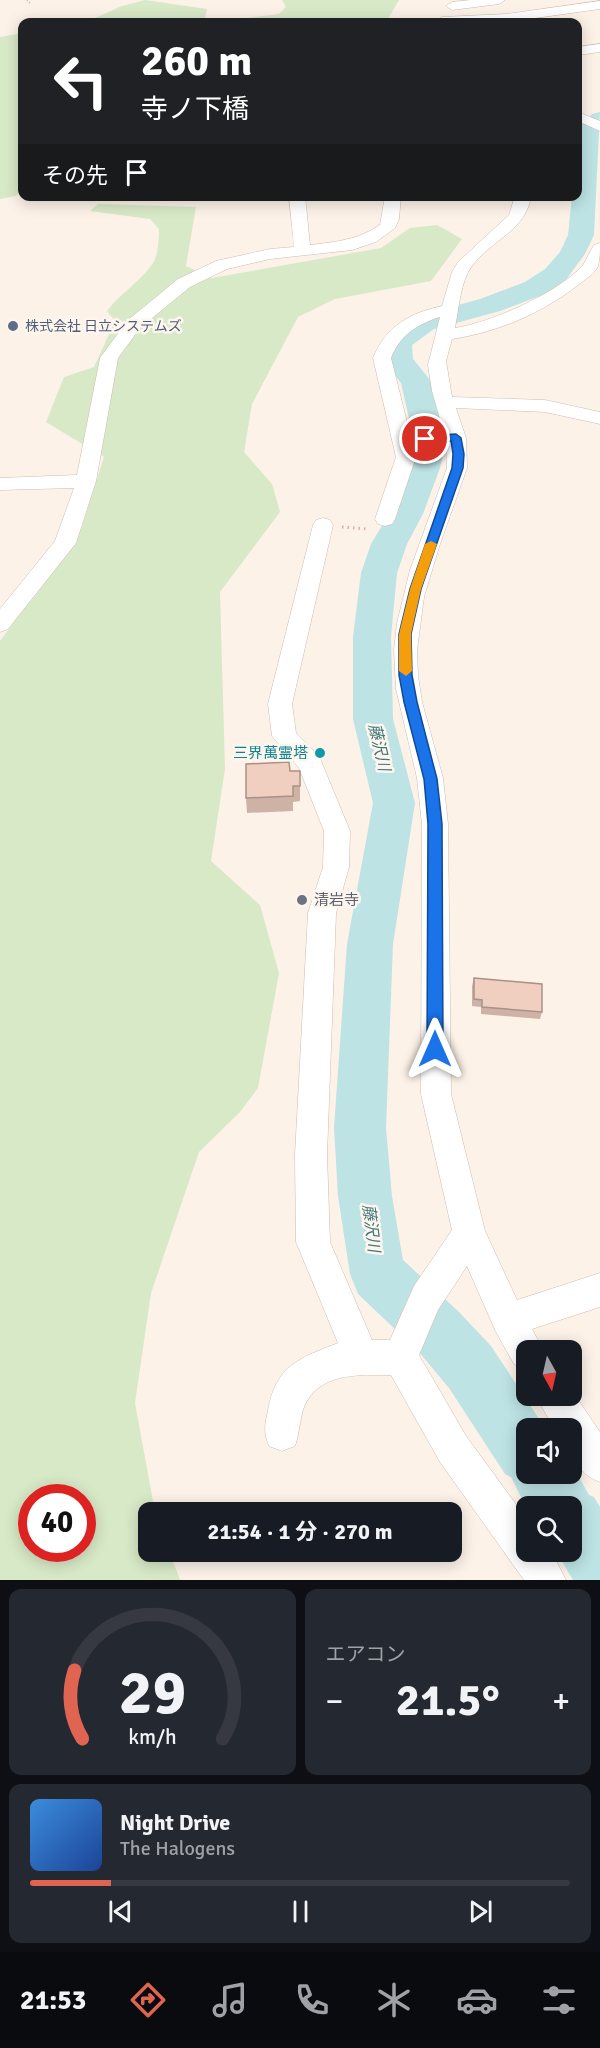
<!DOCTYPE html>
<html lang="ja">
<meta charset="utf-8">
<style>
:root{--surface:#171b24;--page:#242831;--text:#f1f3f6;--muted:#9ea1a6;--line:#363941;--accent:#e06452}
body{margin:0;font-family:Signika,"Noto Sans JP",sans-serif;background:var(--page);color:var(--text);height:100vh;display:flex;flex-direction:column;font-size:22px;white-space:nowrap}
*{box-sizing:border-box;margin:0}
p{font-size:20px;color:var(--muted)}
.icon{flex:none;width:33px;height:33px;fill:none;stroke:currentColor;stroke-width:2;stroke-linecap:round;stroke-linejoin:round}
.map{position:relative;height:1580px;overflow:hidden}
.sheet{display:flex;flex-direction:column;gap:9px;padding:9px;background:#0d0f14;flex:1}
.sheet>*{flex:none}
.top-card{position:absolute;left:18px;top:18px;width:564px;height:183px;border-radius:12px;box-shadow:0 3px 15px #0003;background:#202124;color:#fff;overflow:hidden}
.needle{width:39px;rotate:172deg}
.buttons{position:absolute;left:516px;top:1340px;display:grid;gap:12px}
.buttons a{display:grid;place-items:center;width:66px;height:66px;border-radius:12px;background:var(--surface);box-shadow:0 3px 15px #0003;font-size:30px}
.speed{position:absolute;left:18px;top:1484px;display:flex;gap:12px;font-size:30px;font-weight:700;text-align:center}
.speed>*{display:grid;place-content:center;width:78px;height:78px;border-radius:50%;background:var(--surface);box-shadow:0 3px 15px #0003;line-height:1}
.speed .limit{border:9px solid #d22;background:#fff;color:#111}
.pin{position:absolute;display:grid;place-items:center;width:51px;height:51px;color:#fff;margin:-26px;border:3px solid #fff;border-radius:50%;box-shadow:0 2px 6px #0007}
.me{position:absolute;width:66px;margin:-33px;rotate:0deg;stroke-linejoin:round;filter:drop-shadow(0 0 4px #0008)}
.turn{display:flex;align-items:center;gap:21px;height:126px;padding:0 24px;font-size:27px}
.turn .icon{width:78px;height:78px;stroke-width:2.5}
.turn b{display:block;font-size:42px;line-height:51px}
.then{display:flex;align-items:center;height:57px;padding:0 24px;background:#0003;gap:12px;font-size:22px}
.big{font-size:45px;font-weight:700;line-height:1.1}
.sheet .widget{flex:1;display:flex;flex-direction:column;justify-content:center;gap:9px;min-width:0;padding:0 21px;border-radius:12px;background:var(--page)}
.sheet .dial{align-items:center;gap:0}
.dial svg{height:156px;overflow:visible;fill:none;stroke:var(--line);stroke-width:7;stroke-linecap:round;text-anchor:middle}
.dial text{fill:var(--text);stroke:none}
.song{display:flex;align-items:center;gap:18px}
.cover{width:72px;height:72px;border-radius:9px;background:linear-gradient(135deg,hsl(210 70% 55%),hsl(220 70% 35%))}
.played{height:6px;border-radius:3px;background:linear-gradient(90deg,var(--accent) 15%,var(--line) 15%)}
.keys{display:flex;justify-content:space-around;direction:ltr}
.heat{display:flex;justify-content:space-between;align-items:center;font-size:33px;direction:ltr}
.sheet .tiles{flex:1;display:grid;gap:9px;grid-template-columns:1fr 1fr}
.widget:last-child{grid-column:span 2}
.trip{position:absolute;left:138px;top:1502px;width:324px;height:60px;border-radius:12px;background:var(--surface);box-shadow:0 3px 15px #0003;font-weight:700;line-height:60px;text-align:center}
.menu{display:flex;height:96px;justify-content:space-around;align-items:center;background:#090b0e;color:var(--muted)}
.menu .icon{width:42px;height:42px}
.menu .on{color:var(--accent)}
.menu b{font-size:27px;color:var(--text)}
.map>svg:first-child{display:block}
.green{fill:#d8e9c7;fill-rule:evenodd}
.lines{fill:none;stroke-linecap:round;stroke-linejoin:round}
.river{fill:#bde3e5;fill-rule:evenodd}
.minor-casing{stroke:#cfbbb1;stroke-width:1}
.path-far1{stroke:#d5b2a3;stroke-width:2;stroke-dasharray:1 2;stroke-linecap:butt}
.path{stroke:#d5b2a3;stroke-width:3;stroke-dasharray:1.5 4;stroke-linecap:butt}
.minor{fill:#fff;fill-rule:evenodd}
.wall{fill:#ceb2a6}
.building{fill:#f0cfc1;stroke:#a89187;stroke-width:1.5}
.route{fill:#1a73e8;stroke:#114b97;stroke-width:1.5}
.slow{fill:#f59e0b}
.service-dot{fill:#5c6f8a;stroke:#fef6ee;stroke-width:2}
.culture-dot{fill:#0f9aa8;stroke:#fef6ee;stroke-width:2}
.worship-dot{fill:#6b7280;stroke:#fef6ee;stroke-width:2}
.labels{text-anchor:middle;stroke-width:5;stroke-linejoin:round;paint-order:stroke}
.far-service-label{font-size:14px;fill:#4e5e75;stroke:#fef6ee;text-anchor:start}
.culture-label{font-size:15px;fill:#0d838f;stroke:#fef6ee;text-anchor:end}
.worship-label{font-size:15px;fill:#5b616d;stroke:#fef6ee;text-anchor:start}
.water-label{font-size:16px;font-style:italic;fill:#407679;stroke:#fef6ee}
</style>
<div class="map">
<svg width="600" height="1580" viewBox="0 0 600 1580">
<rect width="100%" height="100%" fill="#fcf2e8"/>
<g class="green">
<path d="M145,0L207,9L205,18L214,22L279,14L286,7L282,0H399L386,22H86L122,6Z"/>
<path d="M22,33V188L16,196L0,199V37Z"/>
<path d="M98,204L196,207L186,266L212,278L381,248L410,228L437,225L462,239L431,281L335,299L298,317L252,404L244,452L272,484L280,512L220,592L225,769L211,861L260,905L279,973L258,1088L240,1112L199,1152L151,1293L135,1403L155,1512H148V1551H169L180,1580H0V641L81,530L104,457L46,422L64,377L94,367L115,321L107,311C120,294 139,282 151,266C158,258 159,240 159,229L150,219L90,211ZM32,1497H82V1548H32Z"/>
</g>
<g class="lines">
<path class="river" d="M600,112L594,235L585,254L565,281L545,294L500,311L434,329L412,345L413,359L431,381L446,440L440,468L423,514L407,544L397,573L391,637L393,719L415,803L393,944L386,1128L392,1196L403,1260L459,1312L491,1346L545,1428H526V1473H572V1465L589,1495L594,1497L600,1507V1580H573L556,1551H572V1506L526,1507L511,1477L505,1474L449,1388L419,1352L358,1294L350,1274L338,1196L334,1128L347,944L373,803L353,719V637L361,573L371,544L389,514L408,468L414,440L401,383L383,360L382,345L394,329L414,317L480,299L525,282L545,269L560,252L568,235L572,196H578L579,127L592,114Z"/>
<g class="minor-casing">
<g id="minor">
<path d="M471,0H505L499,4L452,10L446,6L452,2Z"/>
<path d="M600,1V9L507,22L436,21L442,17L507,14Z"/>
<path d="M600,44V52L578,55V47Z"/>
<path d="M578,112L600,121V131L578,121Z"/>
<path d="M289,196H305L310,245C336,242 357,240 380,225L385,196H401L399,219L395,228L376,242L352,250L270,259L227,269L190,287L140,328L118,358L96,481L76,543L8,629L0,632V609L55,541L74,488L0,490V478L77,475L100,358L128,320L178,279L216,261L270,249L294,247Z"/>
<path d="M515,196H531C526,231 491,240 472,266C460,282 459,309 455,328C490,323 560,292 583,265C587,259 590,251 594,245L600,243C600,250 600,259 598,266C595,274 585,279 578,285C542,313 498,332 452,339L446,361L452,397L545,400L600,412V424L545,412L456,408L466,438L467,468L440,544L424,597L417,650L418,676L422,702L443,778L448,824L451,1094L485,1231L517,1300L600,1273V1307L532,1329L543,1350H526V1370L514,1364L496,1332L467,1266L438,1310L419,1355L466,1436L526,1518V1551H551L566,1580H524L440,1462L391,1375C361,1375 324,1372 307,1401C300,1411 300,1433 295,1446L282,1451L269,1446C263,1431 265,1425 268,1410C276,1365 300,1358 338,1343L296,1242L295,1155L308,913L323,867L324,831L299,768L272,736L268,704L313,525L316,520L323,518L330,520L333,525L292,704L296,733L319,756L350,831L349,867L336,913L327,1155L330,1242L372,1340H390L414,1286L452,1230L421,1094L422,824L417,778L396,689L394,650L397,623L410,570L447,468L446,444L413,445L416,457L395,519L392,524L385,526L378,524L375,519L396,457L373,358C386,326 410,313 442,306L452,272L458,262L509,215ZM440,317L428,365L432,391L444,433L410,434L391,358C400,335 417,324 440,317Z"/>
<path d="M572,1391L600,1432V1482C574,1472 572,1454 572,1428H554L535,1395H572Z"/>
</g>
</g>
<path class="path-far1" d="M27,0L30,3"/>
<path class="path" d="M342,527L367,529"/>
<use href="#minor" class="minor"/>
</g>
<g class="wall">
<path d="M290,771L300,786V801L293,802V811L247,813L246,798Z"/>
<path d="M474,978L542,1012L540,1019L481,1014V1007L472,1006V986Z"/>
</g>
<g class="building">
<path d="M289,762L290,771H300V786H293V796L246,798V764Z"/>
<path d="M474,978L542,984V1012L482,1007V1000L474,999Z"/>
</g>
<path class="route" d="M456,434L461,438L464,454L463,468L421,589L411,634L412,675L417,702L437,779L442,824L443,1049L441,1054L435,1056L430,1054L427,1049L428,824L424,779L404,702L399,675V634L410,589L452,468L453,454L451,441L425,442L420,439L425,436Z"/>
<path class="slow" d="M431,541L437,544L421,589L411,634L412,671L406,676L399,671V634L410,589L425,544Z"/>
<circle class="service-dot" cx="13" cy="326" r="6"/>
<circle class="culture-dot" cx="320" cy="753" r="6"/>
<circle class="worship-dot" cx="302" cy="900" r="6"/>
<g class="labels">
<g class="far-service-label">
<text x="25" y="331">株式会社 日立システムズ</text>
</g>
<g class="culture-label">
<text x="308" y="758">三界萬霊塔</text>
</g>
<g class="worship-label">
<text x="314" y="905">清岩寺</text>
</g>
<g class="water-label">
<text transform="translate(380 747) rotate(77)" y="6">藤沢川</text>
<text transform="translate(372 1228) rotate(83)" y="6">藤沢川</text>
</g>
</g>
</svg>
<div class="buttons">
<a><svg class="needle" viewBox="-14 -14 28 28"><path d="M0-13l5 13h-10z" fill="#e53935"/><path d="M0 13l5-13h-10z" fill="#9ea1a6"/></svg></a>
<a><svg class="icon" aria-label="sound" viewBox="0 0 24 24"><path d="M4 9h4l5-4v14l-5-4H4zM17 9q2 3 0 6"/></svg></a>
<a><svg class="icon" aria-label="search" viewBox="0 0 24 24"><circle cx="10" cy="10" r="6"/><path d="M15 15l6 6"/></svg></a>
</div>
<div class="speed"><div class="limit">40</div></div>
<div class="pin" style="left:425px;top:439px;background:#d93025"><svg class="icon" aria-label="arrive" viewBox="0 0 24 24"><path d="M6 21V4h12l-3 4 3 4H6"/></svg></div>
<svg class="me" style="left:435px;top:1049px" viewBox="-20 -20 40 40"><path d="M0-17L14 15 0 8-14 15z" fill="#1a73e8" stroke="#fff" stroke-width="4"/></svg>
<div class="trip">21:54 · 1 分 · 270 m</div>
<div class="top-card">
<div class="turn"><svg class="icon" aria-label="left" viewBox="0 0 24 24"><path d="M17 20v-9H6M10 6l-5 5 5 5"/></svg><div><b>260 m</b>寺ノ下橋</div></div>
<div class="then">その先<svg class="icon" aria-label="arrive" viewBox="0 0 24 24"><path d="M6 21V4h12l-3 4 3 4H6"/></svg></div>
</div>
</div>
<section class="sheet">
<div class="tiles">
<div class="widget dial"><svg viewBox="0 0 100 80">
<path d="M14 69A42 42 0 1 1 86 69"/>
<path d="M14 69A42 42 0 0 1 10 34" stroke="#e06452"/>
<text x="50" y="56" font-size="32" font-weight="700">29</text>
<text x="50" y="72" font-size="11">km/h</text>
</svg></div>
<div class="widget"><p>エアコン</p>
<div class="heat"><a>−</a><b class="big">21.5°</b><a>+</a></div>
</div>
<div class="widget">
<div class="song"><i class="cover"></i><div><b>Night Drive</b><p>The Halogens</p></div></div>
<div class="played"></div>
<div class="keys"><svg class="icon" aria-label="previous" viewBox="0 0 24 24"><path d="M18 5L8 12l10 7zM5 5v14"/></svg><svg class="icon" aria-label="pause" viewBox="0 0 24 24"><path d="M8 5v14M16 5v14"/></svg><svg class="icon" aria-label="next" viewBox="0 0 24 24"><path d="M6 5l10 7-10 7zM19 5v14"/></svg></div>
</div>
</div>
</section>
<nav class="menu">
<b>21:53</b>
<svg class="icon on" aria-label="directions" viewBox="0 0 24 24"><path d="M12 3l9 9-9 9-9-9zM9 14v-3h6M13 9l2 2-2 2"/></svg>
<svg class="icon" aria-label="music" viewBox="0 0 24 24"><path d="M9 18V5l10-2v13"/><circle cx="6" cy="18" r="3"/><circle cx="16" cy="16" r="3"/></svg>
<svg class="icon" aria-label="phone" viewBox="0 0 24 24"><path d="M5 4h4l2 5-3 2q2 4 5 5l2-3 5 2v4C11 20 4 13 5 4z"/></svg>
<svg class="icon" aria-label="climate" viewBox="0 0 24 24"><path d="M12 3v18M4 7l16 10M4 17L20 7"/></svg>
<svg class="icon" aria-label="car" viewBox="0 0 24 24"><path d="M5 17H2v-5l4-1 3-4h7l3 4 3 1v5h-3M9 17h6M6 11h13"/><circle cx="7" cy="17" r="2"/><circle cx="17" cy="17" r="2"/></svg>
<svg class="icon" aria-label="filters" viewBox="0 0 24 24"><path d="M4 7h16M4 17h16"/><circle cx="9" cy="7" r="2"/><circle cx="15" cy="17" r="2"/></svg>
</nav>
